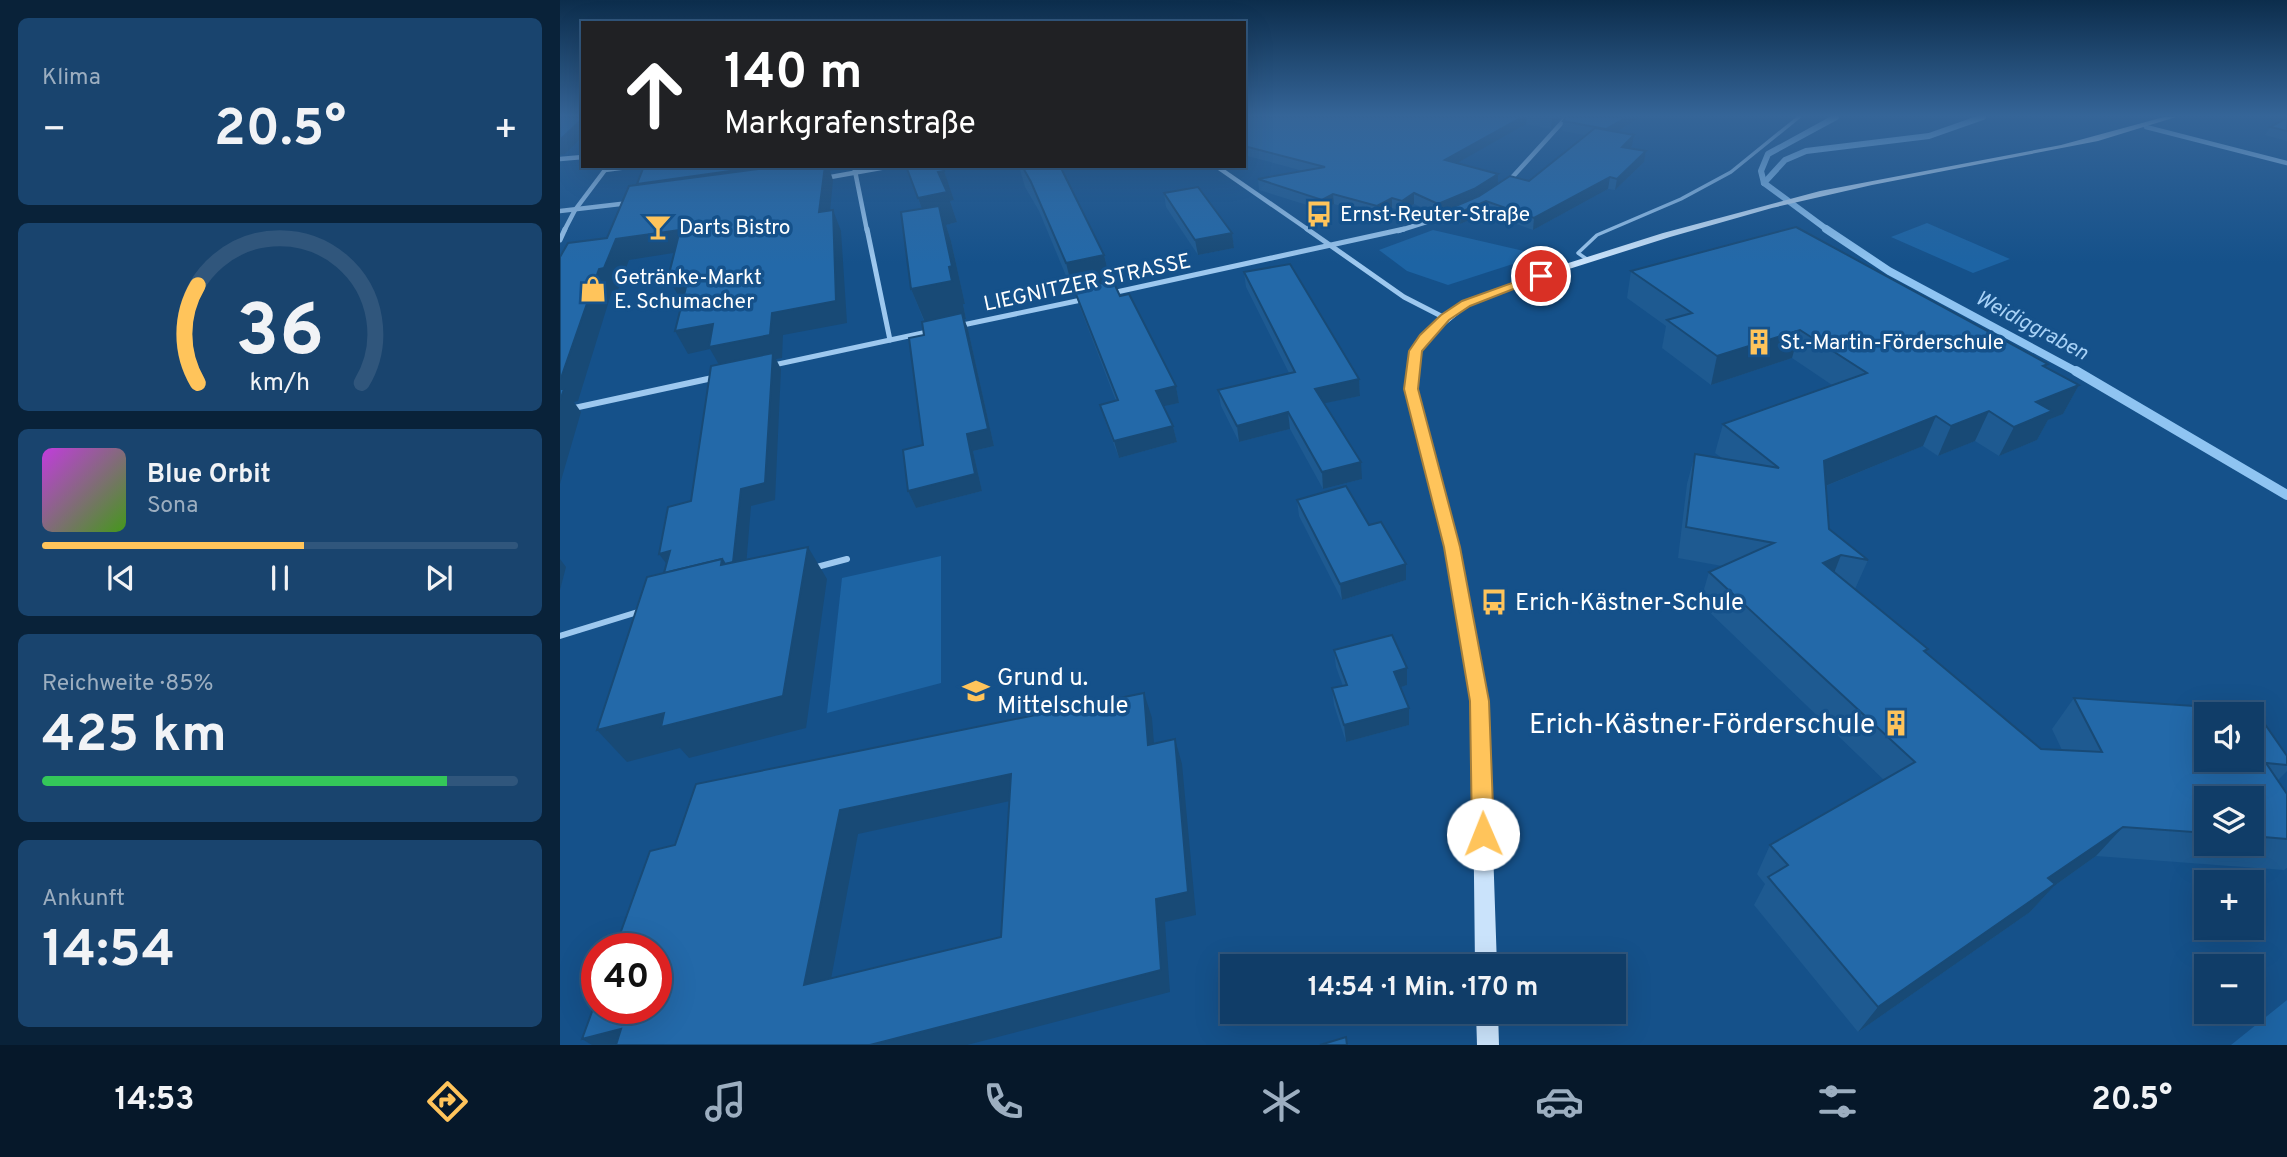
<!DOCTYPE html>
<html lang="de">
<meta charset="utf-8">
<style>
:root{--surface:#103d68;--page:#19446e;--text:#f1f3f6;--muted:#9caec0;--line:#30567c;--accent:#ffc45b}
body{margin:0;font-family:Overpass,sans-serif;background:var(--page);color:var(--text);height:100vh;display:flex;flex-direction:column;font-size:26px;white-space:nowrap}
*{box-sizing:border-box;margin:0}
p{font-size:23px;color:var(--muted)}
.icon{flex:none;width:38px;height:38px;fill:none;stroke:currentColor;stroke-width:2;stroke-linecap:round;stroke-linejoin:round}
.map{position:relative;flex:1;overflow:hidden}
.sheet{display:flex;flex-direction:column;gap:18px;padding:18px;background:#092239;width:560px}
.sheet>*{flex:none}
.top-card{position:absolute;left:21px;top:21px;width:665px;height:147px;border-radius:0px;box-shadow:0 7px 28px #0002,0 0 0 2px var(--line);background:#202124;color:#fff;overflow:hidden}
.controls{position:absolute;left:1634px;top:702px;display:grid;gap:14px}
.controls a{display:grid;place-items:center;width:70px;height:70px;border-radius:0px;background:var(--surface);box-shadow:0 7px 28px #0002,0 0 0 2px var(--line);font-size:35px}
.speed{position:absolute;left:21px;top:933px;display:flex;gap:14px;font-size:35px;font-weight:700;text-align:center}
.speed>*{display:grid;place-content:center;width:91px;height:91px;border-radius:50%;background:var(--surface);box-shadow:0 7px 28px #0002,0 0 0 2px var(--line);line-height:1}
.speed .limit{border:10px solid #d22;background:#fff;color:#111}
.pin{position:absolute;display:grid;place-items:center;width:60px;height:60px;color:#fff;margin:-30px;border:4px solid #fff;border-radius:50%;box-shadow:0 2px 7px #0007}
.me{position:absolute;width:77px;margin:-38px;rotate:359deg;stroke-linejoin:round;filter:drop-shadow(0 0 5px #0008)}
.turn{display:flex;align-items:center;gap:24px;height:147px;padding:0 28px;font-size:32px}
.turn .icon{width:91px;height:91px;stroke-width:2.5}
.turn b{display:block;font-size:49px;line-height:60px}
.big{font-size:52px;font-weight:700;line-height:1.1}
.sheet .tile{flex:1;display:flex;flex-direction:column;justify-content:center;gap:10px;min-width:0;padding:0 24px;border-radius:10px;background:var(--page)}
.sheet .dial{align-items:center;gap:0}
.dial svg{height:182px;overflow:visible;fill:none;stroke:var(--line);stroke-width:7;stroke-linecap:round;text-anchor:middle}
.dial text{fill:var(--text);stroke:none}
.song{display:flex;align-items:center;gap:21px}
.cover{width:84px;height:84px;border-radius:10px;background:linear-gradient(135deg,hsl(290 70% 55%),hsl(100 70% 35%))}
.played{height:7px;border-radius:4px;background:linear-gradient(90deg,var(--accent) 55%,var(--line) 55%)}
.keys{display:flex;justify-content:space-around;direction:ltr}
.heat{display:flex;justify-content:space-between;align-items:center;font-size:38px;direction:ltr}
.charge{height:10px;border-radius:5px;background:linear-gradient(90deg,#34c759 85%,var(--line) 0)}
.trip{position:absolute;left:660px;top:954px;width:406px;height:70px;border-radius:0px;background:var(--surface);box-shadow:0 7px 28px #0002,0 0 0 2px var(--line);font-weight:700;line-height:70px;text-align:center}
.menu{display:flex;height:112px;justify-content:space-around;align-items:center;background:#06182a;color:var(--muted)}
.menu .icon{width:49px;height:49px}
.menu .selected{color:var(--accent)}
.menu b{font-size:32px;color:var(--text)}
main{display:flex;flex:1;min-height:0}
.map>svg:first-child{display:block}
.green{fill:#1d64a4}
.lines{fill:none;stroke-linecap:round;stroke-linejoin:round}
.stream-far2{stroke:#8fc4f2;stroke-width:6}
.stream-far1{stroke:#8fc4f2;stroke-width:8}
.stream{stroke:#8fc4f2;stroke-width:10}
.lane-far1{stroke:#9dc8ef;stroke-width:3.5}
.lane{stroke:#9dc8ef;stroke-width:6}
.street-far2{stroke:#9dc8ef;stroke-width:4.5}
.street-far1{stroke:#9dc8ef;stroke-width:5}
.street{stroke:#9dc8ef;stroke-width:6}
.secondary{fill:#cae3fb;fill-rule:evenodd}
.wall{fill:#1e5a91;fill-rule:evenodd}
.shaded-wall{fill:#184a76}
.building{fill:#2369a9;stroke:#184a76;stroke-width:2;fill-rule:evenodd}
.route{fill:#ffc45b;stroke:#a67f3b;stroke-width:2}
.labels{text-anchor:middle;stroke-width:7;stroke-linejoin:round;paint-order:stroke}
.far-poi-label{font-size:21px;fill:#fff;stroke:#15518a;text-anchor:start}
.far-street-label{font-size:21px;fill:#fff;stroke:#15518a}
.far-water-label{font-size:21px;font-style:italic;fill:#a8d2f7;stroke:#15518a}
.poi-label{font-size:24px;fill:#fff;stroke:#15518a;text-anchor:start}
.near-poi-label{font-size:28px;fill:#fff;stroke:#15518a;text-anchor:end}
</style>
<main>
<section class="sheet">
<div class="tile"><p>Klima</p>
<div class="heat"><a>−</a><b class="big">20.5°</b><a>+</a></div>
</div>
<div class="tile dial"><svg viewBox="0 0 100 80">
<path d="M14 69A42 42 0 1 1 86 69"/>
<path d="M14 69A42 42 0 0 1 14 26" stroke="#ffc45b"/>
<text x="50" y="56" font-size="32" font-weight="700">36</text>
<text x="50" y="72" font-size="11">km/h</text>
</svg></div>
<div class="tile">
<div class="song"><i class="cover"></i><div><b>Blue Orbit</b><p>Sona</p></div></div>
<div class="played"></div>
<div class="keys"><svg class="icon" aria-label="previous" viewBox="0 0 24 24"><path d="M18 5L8 12l10 7zM5 5v14"/></svg><svg class="icon" aria-label="pause" viewBox="0 0 24 24"><path d="M8 5v14M16 5v14"/></svg><svg class="icon" aria-label="next" viewBox="0 0 24 24"><path d="M6 5l10 7-10 7zM19 5v14"/></svg></div>
</div>
<div class="tile"><p>Reichweite · 85%</p><b class="big">425 km</b><div class="charge"></div></div>
<div class="tile"><p>Ankunft</p><b class="big">14:54</b></div>
</section>
<div class="map">
<svg width="1727" height="1045" viewBox="0 0 1727 1045">
<rect width="100%" height="100%" fill="#15518a"/>
<g class="green">
<path d="M1367,223L1450,259L1413,273L1331,237Z"/>
<path d="M873,230L981,255L888,285L847,271L819,250Z"/>
<path d="M381,556V683L267,713L282,578Z"/>
<path d="M1727,1000V1045H1671Z"/>
</g>
<g class="lines">
<g class="stream-far2">
<path d="M1204,183L1269,231"/>
<path d="M1204,183L1225,160L1246,151L1369,136L1423,117"/>
<path d="M1204,183L1201,171L1208,154L1276,117"/>
</g>
<path class="stream-far1" d="M1266,229L1329,271L1519,373"/>
<path class="stream" d="M1516,371L1727,495"/>
<path class="lane-far1" d="M1028,260L1018,253L1037,235L1121,199L1171,172L1239,117"/>
<g class="lane">
<path d="M253,568L287,559"/>
<path d="M0,636L81,611"/>
</g>
<g class="street-far2">
<path d="M1586,127L1727,163"/>
<path d="M0,159L23,157"/>
<path d="M294,166L307,231"/>
<path d="M656,166L750,231"/>
<path d="M45,170L75,166"/>
<path d="M265,178L332,166"/>
<path d="M947,183L1007,117"/>
<path d="M0,211L69,203"/>
<path d="M4,231L15,210L48,166"/>
<path d="M838,231L898,212"/>
</g>
<g class="street-far1">
<path d="M307,229L330,340"/>
<path d="M747,229L844,297L885,318"/>
<path d="M0,240L5,229"/>
<path d="M552,293L844,229"/>
<path d="M398,326L526,299"/>
<path d="M209,366L372,331"/>
</g>
<path class="street" d="M0,411L157,377"/>
<g class="secondary">
<path d="M1604,117H1616L1538,141L1312,185L1212,208L1110,237L1009,269L910,305L868,339L861,351L857,389L899,547L928,701L937,966H915L912,701L885,547L845,389L849,351L860,335L902,301L1002,265L1103,233L1260,191L1501,145Z"/>
<path d="M916,1012H938L939,1045H917Z"/>
</g>
</g>
<g class="wall">
<path d="M684,117H1001L991,129L966,124L897,163L938,174V184L969,181L1025,135L1002,131L1003,121L1081,117L1057,132L1074,135L1072,146L1070,148L1086,151L1084,162L1055,190L1048,189L973,230L926,213L900,224L891,220V209L878,214L854,204L842,211L832,208L818,217L774,204L763,210L699,190L698,179L743,171L684,155Z"/>
<path d="M1727,118V141L1705,135L1710,127Z"/>
<path d="M345,166H382L394,200L390,201L397,222L386,225L391,241L405,304H403L406,319H404L408,329L434,446L413,451L422,491L356,508L348,491L363,445L364,321L351,289L362,209Z"/>
<path d="M459,166H500L544,255L551,282L616,386L619,403L604,406L613,426L617,442L559,458L545,421L540,405L556,401L519,305L516,295H514L479,211L465,187Z"/>
<path d="M604,193L672,233L674,248L638,255L606,207Z"/>
<path d="M1071,271L1486,368L1519,385L1503,414L1488,420L1477,440L1439,456L1415,441L1378,456L1363,446L1266,486L1269,529L1308,560L1295,589L1366,653L1481,749L1502,750L1492,729L1514,698L1727,756V771L1718,780L1727,794V868L1724,870L1536,856L1494,886L1470,912L1298,1032L1194,905L1205,884L1197,874L1210,845L1324,780L1140,603L1149,572L1162,566L1118,558L1127,484L1135,454L1162,458L1155,453L1163,424L1272,385L1232,358L1151,385L1102,348L1106,326L1067,298ZM1647,798H1692V844H1647Z"/>
<path d="M684,272L799,379L800,396L764,403L802,479L763,489L730,429L679,442L661,406L658,390L729,373L686,287Z"/>
<path d="M737,500L809,525L846,580L782,600L739,516Z"/>
<path d="M774,650L847,668V685L840,687L849,708V725L786,742L774,705L772,688L783,686L776,667Z"/>
</g>
<g class="shaded-wall">
<path d="M962,117H967L966,124L885,170V160Z"/>
<path d="M994,117H1001L991,129L992,119Z"/>
<path d="M1067,117H1081L1045,139L1046,129Z"/>
<path d="M23,118V136L5,154L0,155V140Z"/>
<path d="M1074,135L1072,146L1060,158L1062,147Z"/>
<path d="M1086,151L1084,162L1055,190L1057,179Z"/>
<path d="M206,166H275V170L270,171L273,180L268,233L84,196L77,184Z"/>
<path d="M384,171L394,200L390,201L397,222L386,225L391,241L405,304H403L406,319H404L408,329L434,446L413,451L422,491L356,508L348,491L415,474L367,327L351,289L369,228L358,198L378,172Z"/>
<path d="M938,174V184L914,200L878,214V204Z"/>
<path d="M1050,177L1048,189L973,230L974,218Z"/>
<path d="M854,193V204L842,211V201Z"/>
<path d="M773,194L774,204L763,210L762,200Z"/>
<path d="M832,198V208L818,217L817,206Z"/>
<path d="M926,201V213L900,224L901,212Z"/>
<path d="M273,210L281,231L287,323L223,335L222,358L216,359L221,369L215,500L191,506L185,579L162,564V370L150,349L128,354L115,331L212,313Z"/>
<path d="M120,230L132,250L69,260L58,290L52,291L18,401L14,402L21,412L0,484V378L39,269L56,239Z"/>
<path d="M672,233L674,248L638,255L635,240Z"/>
<path d="M544,255L552,287L514,289L516,295H514L506,263Z"/>
<path d="M129,275L141,297L121,300L108,278Z"/>
<path d="M1240,330L1232,358L1151,385L1157,356Z"/>
<path d="M799,379L800,396L756,405L755,389Z"/>
<path d="M1519,385L1503,414L1488,420L1477,440L1439,456L1454,427L1476,402Z"/>
<path d="M616,386L619,403L600,407L596,391Z"/>
<path d="M1429,411L1415,441L1378,456L1391,426Z"/>
<path d="M728,412L730,429L679,442L677,426Z"/>
<path d="M1376,416L1363,446L1253,491L1264,461Z"/>
<path d="M613,426L617,442L559,458L554,441Z"/>
<path d="M801,462L802,479L763,489L762,472Z"/>
<path d="M248,547L267,579L246,728L129,758L120,748L67,762L37,730L104,713Z"/>
<path d="M110,551L112,571L99,554Z"/>
<path d="M1281,555L1269,586L1263,563Z"/>
<path d="M0,559L6,567L0,590Z"/>
<path d="M846,564V580L782,600L780,584Z"/>
<path d="M847,668V685L835,689L834,672Z"/>
<path d="M584,693L592,718L596,770L588,745Z"/>
<path d="M849,708V725L786,742L784,725Z"/>
<path d="M615,739L622,764L636,915L605,922L610,992L407,1045H310L596,899Z"/>
<path d="M451,774L464,798L298,834L266,1006L244,985L280,810Z"/>
<path d="M1563,827L1536,856L1494,886L1470,912L1298,1032L1318,1007L1488,878Z"/>
<path d="M61,1029L84,1045H32L22,1039Z"/>
</g>
<g class="building">
<path d="M0,117H23V118L0,140Z"/>
<path d="M684,117H962L885,160L938,174L914,189L878,204L854,193L842,201L832,198L817,206L773,194L762,200L698,179L765,167L684,146Z"/>
<path d="M1006,117H1067L1046,129L1003,121Z"/>
<path d="M1727,118V131L1710,127Z"/>
<path d="M1035,128L1074,135L1062,147L1086,151L1057,179L1050,177L974,218L926,201L901,212L891,208L919,196L950,176L969,181Z"/>
<path d="M84,166H206L77,184Z"/>
<path d="M221,166H265L259,212L273,210L276,301L212,313L210,335L149,347L153,324L115,331L129,275L108,278L120,230L56,239L44,268L39,269L1,378H0V257L8,243L47,238L69,186Z"/>
<path d="M346,166H382L384,171L378,172L387,192L358,198Z"/>
<path d="M462,166H500L544,255L506,263L471,182Z"/>
<path d="M638,187L672,233L635,240L604,193Z"/>
<path d="M379,206L392,266L389,267L392,281L351,289L341,212Z"/>
<path d="M1236,227L1488,364L1483,366L1519,385L1476,402L1492,411L1454,427L1429,411L1391,426L1376,416L1264,461L1269,529L1308,560L1281,555L1263,563L1368,649L1364,651L1481,749L1542,752L1514,698L1695,710L1727,756V765L1706,763L1727,794V839L1692,836V798H1647V833L1563,827L1488,878L1495,884L1318,1007L1208,877L1228,865L1210,845L1355,762L1149,572L1214,543L1126,527L1135,454L1219,468L1163,424L1307,373L1240,330L1157,356L1107,320L1132,313L1071,271ZM1647,714H1692V760H1647Z"/>
<path d="M730,264L799,379L755,389L801,462L762,472L728,412L677,426L658,390L735,372L684,272Z"/>
<path d="M553,281L560,296L569,294L616,386L596,391L613,426L554,441L540,405L558,400L514,289Z"/>
<path d="M402,313L428,429L407,434L415,474L348,491L343,450L363,445L349,338L364,335L362,322Z"/>
<path d="M213,353L205,483L181,489L173,562L165,564L162,559L104,573L110,551L99,554L108,507L131,501L151,366Z"/>
<path d="M0,389H4L0,401Z"/>
<path d="M786,486L809,525L821,522L846,564L780,584L737,500Z"/>
<path d="M248,547L223,696L101,727L104,713L37,730L87,577L162,559L161,565Z"/>
<path d="M832,635L847,668L834,672L849,708L784,725L772,688L787,685L774,650Z"/>
<path d="M584,693L588,745L615,739L628,892L596,899L601,970L310,1045H56L61,1029L22,1039L37,998V1008H96V948H55L90,851L115,845L136,784ZM451,774L441,937L244,985L280,810Z"/>
<path d="M786,1037L787,1045H760Z"/>
</g>
<linearGradient id="sky" x2="0" y2="1"><stop stop-color="#0c2d4c"/><stop offset="0.44" stop-color="#356598"/><stop offset="1" stop-color="#356598" stop-opacity="0"/></linearGradient>
<rect width="1727" height="263" fill="url(#sky)"/>
<path class="route" d="M977,274L987,276L910,306L889,320L862,351L858,389L900,547L929,701L934,834L931,841L923,843L915,841L912,834L910,701L884,547L844,389L849,351L860,335L881,315L902,301Z"/>
<defs>
<g id="bus-bare" transform="scale(2.1)"><path d="M-5-6H5V4H4V6H2V4H-2V6H-4V4H-5ZM-3.5-4V0h7V-4ZM-3.5 1.2v1.5H-2V1.2ZM2 1.2v1.5H3.5V1.2Z" fill="#ffc45b" stroke="#15518a" stroke-width="2.5" paint-order="stroke"/></g>
<g id="bar-bare" transform="scale(2.1)"><path d="M-6-5H6L.8 .8V4.5H3.5V6h-7V4.5H-.8V.8Z" fill="#ffc45b" stroke="#15518a" stroke-width="2.5" paint-order="stroke"/></g>
<g id="shop-bare" transform="scale(2.1)"><path d="M-5-2.5h2.3a2.7 3.5 0 0 1 5.4 0H5L5.5 6h-11ZM-1.5-2.5h3a1.5 2.3 0 0 0-3 0Z" fill="#ffc45b" stroke="#15518a" stroke-width="2.5" paint-order="stroke"/></g>
<g id="building-bare" transform="scale(2.1)"><path d="M-4-6H4V6H1V3H-1V6H-4ZM-2.5-4.3h1.7v1.8h-1.7ZM.8-4.3h1.7v1.8H.8ZM-2.5-1h1.7V.8h-1.7ZM.8-1h1.7V.8H.8Z" fill="#ffc45b" stroke="#15518a" stroke-width="2.5" paint-order="stroke"/></g>
<g id="school-bare" transform="scale(2.1)"><path d="M0-5L7-2L0 1L-7-2ZM-4 1L0 2.5L4 1V4Q0 6-4 4Z" fill="#ffc45b" stroke="#15518a" stroke-width="2.5" paint-order="stroke"/></g>
</defs>
<g fill-rule="evenodd">
<use href="#bus-bare" x="759" y="214"/>
<use href="#bar-bare" x="98" y="227"/>
<use href="#shop-bare" x="33" y="289"/>
<use href="#building-bare" x="1199" y="342"/>
<use href="#bus-bare" x="934" y="602"/>
<use href="#school-bare" x="416" y="691"/>
<use href="#building-bare" x="1336" y="723"/>
</g>
<g class="labels">
<g class="far-poi-label">
<text x="780" y="221">Ernst-Reuter-Straße</text>
<text x="119" y="234">Darts Bistro</text>
<text x="54" y="284">Getränke-Markt<tspan x="54" dy="24">E. Schumacher</tspan></text>
<text x="1220" y="349">St.-Martin-Förderschule</text>
</g>
<g class="far-street-label">
<text transform="translate(527 282) rotate(-12)" y="7">LIEGNITZER STRASSE</text>
</g>
<g class="far-water-label">
<text transform="translate(1472 325) rotate(28)" y="7">Weidiggraben</text>
</g>
<g class="poi-label">
<text x="955" y="610">Erich-Kästner-Schule</text>
<text x="437" y="685">Grund u.<tspan x="437" dy="28">Mittelschule</tspan></text>
</g>
<g class="near-poi-label">
<text x="1315" y="733">Erich-Kästner-Förderschule</text>
</g>
</g>
</svg>
<div class="controls">
<a><svg class="icon" aria-label="sound" viewBox="0 0 24 24"><path d="M4 9h4l5-4v14l-5-4H4zM17 9q2 3 0 6"/></svg></a>
<a><svg class="icon" aria-label="layers" viewBox="0 0 24 24"><path d="M12 4l9 5-9 5-9-5zM3 14l9 5 9-5"/></svg></a>
<a>+</a>
<a>−</a>
</div>
<div class="speed"><div class="limit">40</div></div>
<div class="pin" style="left:981px;top:276px;background:#d93025"><svg class="icon" aria-label="arrive" viewBox="0 0 24 24"><path d="M6 21V4h12l-3 4 3 4H6"/></svg></div>
<svg class="me" style="left:923px;top:834px" viewBox="-20 -20 40 40"><circle r="19" fill="#fff"/><path d="M0-13L10 11 0 6-10 11z" fill="#ffc45b"/></svg>
<div class="trip">14:54 · 1 Min. · 170 m</div>
<div class="top-card">
<div class="turn"><svg class="icon" aria-label="ahead" viewBox="0 0 24 24"><path d="M12 20V5M6 11l6-6 6 6"/></svg><div><b>140 m</b>Markgrafenstraße</div></div>
</div>
</div>
</main>
<nav class="menu">
<b>14:53</b>
<svg class="icon selected" aria-label="directions" viewBox="0 0 24 24"><path d="M12 3l9 9-9 9-9-9zM9 14v-3h6M13 9l2 2-2 2"/></svg>
<svg class="icon" aria-label="music" viewBox="0 0 24 24"><path d="M9 18V5l10-2v13"/><circle cx="6" cy="18" r="3"/><circle cx="16" cy="16" r="3"/></svg>
<svg class="icon" aria-label="phone" viewBox="0 0 24 24"><path d="M5 4h4l2 5-3 2q2 4 5 5l2-3 5 2v4C11 20 4 13 5 4z"/></svg>
<svg class="icon" aria-label="climate" viewBox="0 0 24 24"><path d="M12 3v18M4 7l16 10M4 17L20 7"/></svg>
<svg class="icon" aria-label="car" viewBox="0 0 24 24"><path d="M5 17H2v-5l4-1 3-4h7l3 4 3 1v5h-3M9 17h6M6 11h13"/><circle cx="7" cy="17" r="2"/><circle cx="17" cy="17" r="2"/></svg>
<svg class="icon" aria-label="filters" viewBox="0 0 24 24"><path d="M4 7h16M4 17h16"/><circle cx="9" cy="7" r="2"/><circle cx="15" cy="17" r="2"/></svg>
<b>20.5°</b>
</nav>
